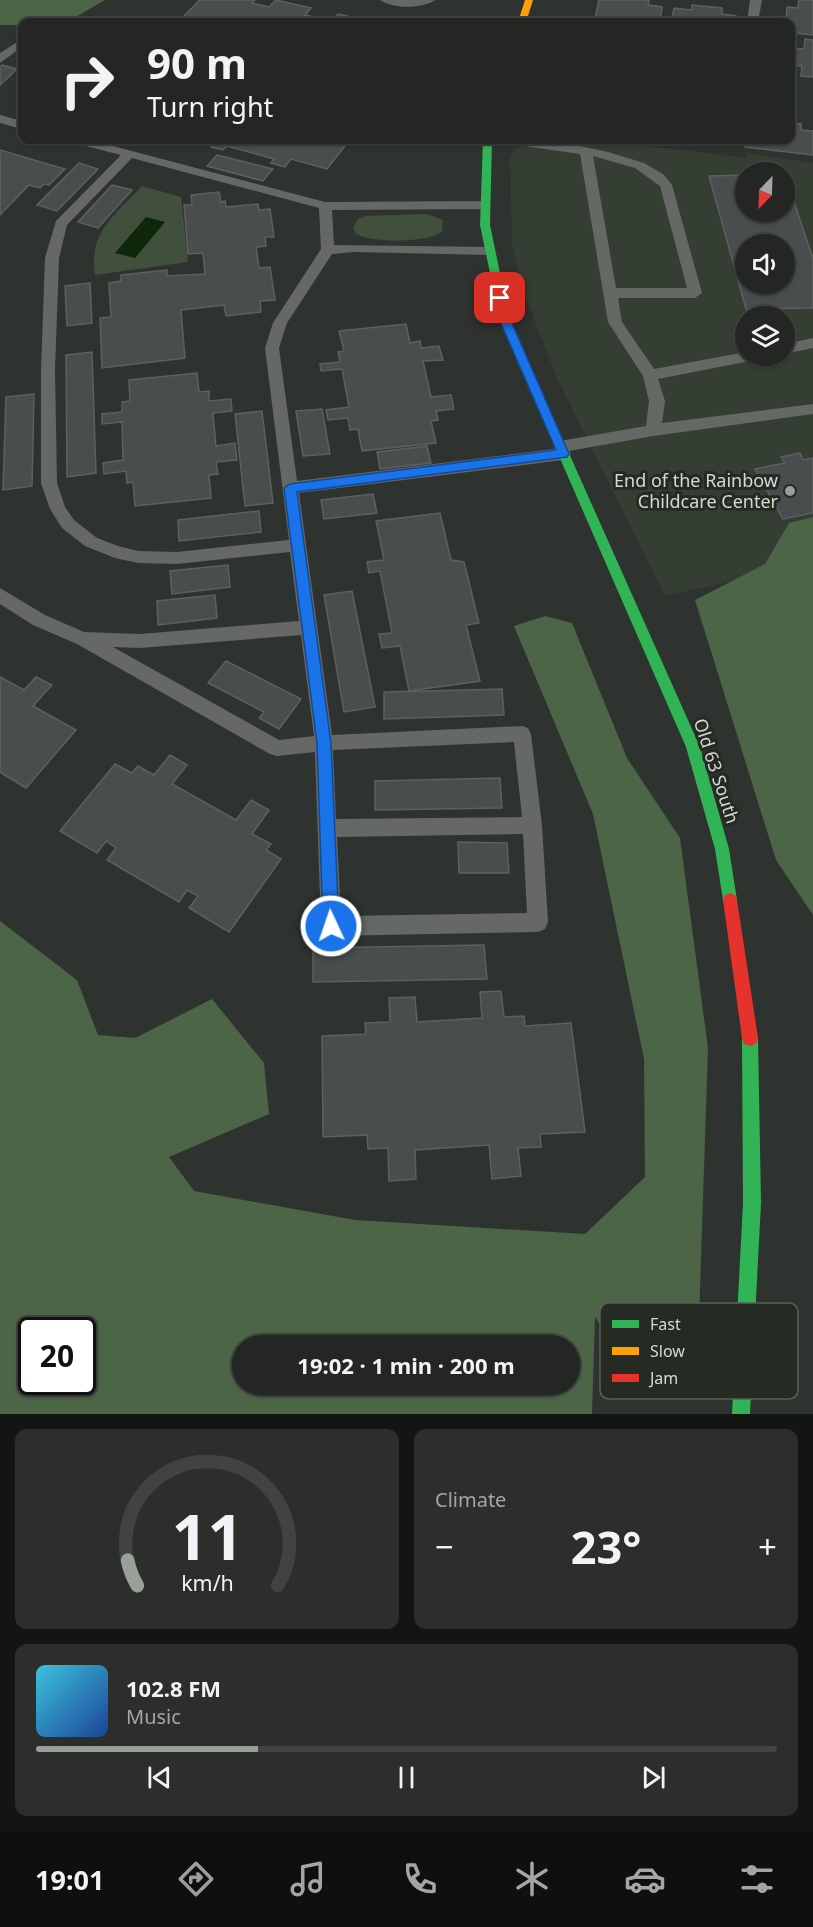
<!DOCTYPE html>
<meta charset="utf-8">
<style>
:root{--surface:#232623;--page:#2b2e2b;--text:#f1f3f6;--muted:#a3a5a6;--line:#404341;--accent:#9b9f9a}
body{margin:0;font-family:"Noto Sans",sans-serif;background:var(--page);color:var(--text);height:100vh;display:flex;flex-direction:column;font-size:22px;white-space:nowrap}
*{box-sizing:border-box;margin:0}
p{font-size:20px;color:var(--muted)}
.icon{flex:none;width:33px;height:33px;fill:none;stroke:currentColor;stroke-width:2;stroke-linecap:round;stroke-linejoin:round}
.map{position:relative;height:1414px;overflow:hidden}
.drawer{display:flex;flex-direction:column;gap:15px;padding:15px;background:#131513;flex:1}
.drawer>*{flex:none}
.hud{position:absolute;left:18px;top:18px;width:777px;height:126px;border-radius:12px;box-shadow:0 2px 4px #0004,0 0 0 2px var(--line);background:#232623;color:var(--text);overflow:hidden}
.needle{width:39px;rotate:203deg}
.fabs{position:absolute;left:735px;top:162px;display:grid;gap:12px}
.fabs a{display:grid;place-items:center;width:60px;height:60px;border-radius:50%;background:var(--surface);box-shadow:0 2px 4px #0004,0 0 0 2px var(--line);font-size:30px}
.speed{position:absolute;left:18px;top:1317px;display:flex;gap:12px;font-size:30px;font-weight:700;text-align:center}
.speed>*{display:grid;place-content:center;width:78px;height:78px;border-radius:50%;background:var(--surface);box-shadow:0 2px 4px #0004,0 0 0 2px var(--line);line-height:1}
.speed .limit{border:3px solid #111;border-radius:9px;background:#fff;color:#111}
.pin{position:absolute;display:grid;place-items:center;width:51px;height:51px;color:#fff;margin:-26px;border-radius:12px;box-shadow:0 3px 9px #0006}
.me{position:absolute;width:66px;margin:-33px;rotate:357deg;stroke-linejoin:round;filter:drop-shadow(0 0 4px #0008)}
.turn{display:flex;align-items:center;gap:21px;height:126px;padding:0 30px;font-size:27px}
.turn .icon{width:78px;height:78px;stroke-width:2.5}
.turn b{display:block;font-size:42px;line-height:51px}
.big{font-size:45px;font-weight:700;line-height:1.1}
.drawer .tile{flex:1;display:flex;flex-direction:column;justify-content:center;gap:9px;min-width:0;padding:0 21px;border-radius:12px;background:var(--page)}
.drawer .dial{align-items:center;gap:0}
.dial svg{height:156px;overflow:visible;fill:none;stroke:var(--line);stroke-width:7;stroke-linecap:round;text-anchor:middle}
.dial text{fill:var(--text);stroke:none}
.song{display:flex;align-items:center;gap:18px}
.cover{width:72px;height:72px;border-radius:9px;background:linear-gradient(135deg,hsl(190 70% 55%),hsl(220 70% 35%))}
.played{height:6px;border-radius:3px;background:linear-gradient(90deg,var(--accent) 30%,var(--line) 30%)}
.keys{display:flex;justify-content:space-around;direction:ltr}
.heat{display:flex;justify-content:space-between;align-items:center;font-size:33px;direction:ltr}
.drawer .tiles{flex:1;display:grid;gap:15px;grid-template-columns:1fr 1fr}
.tile:last-child{grid-column:span 2}
.trip{position:absolute;left:232px;top:1335px;width:348px;height:60px;border-radius:30px;background:var(--surface);box-shadow:0 2px 4px #0004,0 0 0 2px var(--line);font-weight:700;line-height:60px;text-align:center}
.tab-bar{display:flex;height:96px;justify-content:space-around;align-items:center;background:#0e0f0e;color:var(--muted)}
.tab-bar .icon{width:42px;height:42px}
.tab-bar .on{color:var(--accent)}
.tab-bar b{font-size:27px;color:var(--text)}
.map>svg:first-child{display:block}
.built{fill:#343e32;fill-rule:evenodd}
.green{fill:#40503d}
.forest{fill:#4c6546;fill-rule:evenodd}
.water{fill:#0e270a}
.building{fill:#4a4d4d;stroke:#5d605f;stroke-width:1.5;fill-rule:evenodd}
.lines{fill:none;stroke-linecap:round;stroke-linejoin:round}
.lane{fill:#666865;fill-rule:evenodd}
.fast{fill:#30b455;fill-rule:evenodd}
.slow{fill:#ff9f0a;fill-rule:evenodd}
.jam{fill:#e5322d;fill-rule:evenodd}
.route{fill:#1a73e8;stroke:#114b97;stroke-width:1.5}
.poi-dot{fill:#9b9f9a;stroke:#252b23;stroke-width:2}
.labels{text-anchor:middle;stroke-width:6;stroke-linejoin:round;paint-order:stroke}
.poi-label{font-size:18px;fill:#d5d9d4;stroke:#252b23;text-anchor:end}
.street-label{font-size:18px;fill:#d5d9d4;stroke:#252b23}
.key{fill:#252b23;stroke:#5a5f58;stroke-width:1.5}
.key-label{font-size:16px;fill:#d5d9d4}
</style>
<div class="map">
<svg width="813" height="1414" viewBox="0 0 813 1414">
<rect width="100%" height="100%" fill="#2f332f"/>
<path class="built" d="M525,140H599L746,158L747,153L813,163V563L665,596L557,378L526,298L512,245L510,155ZM746,172H784V212H746ZM746,244H784V284H746ZM746,316H784V356H746Z"/>
<g class="green">
<path d="M142,186L181,197L188,262L95,275C88,232 115,215 142,186Z"/>
<path d="M426,214L443,220L442,232C427,243 372,243 356,234L353,227L358,219L365,216Z"/>
</g>
<g class="forest">
<path d="M0,0H105L69,21L22,22V25H0Z"/>
<path d="M813,517V915L776,860L695,600L765,564L789,523Z"/>
<path d="M545,616L572,623L627,758L680,838L708,1048L698,1349L679,1389L635,1377L595,1317L592,1414H0V921L77,980L98,1035L135,1038L212,999L264,1063L269,1114L169,1157L194,1191L355,1220L585,1234L645,1177L644,1059L593,814L514,626ZM32,1330H82V1382H32ZM243,1346H570V1384H243Z"/>
</g>
<path class="water" d="M146,217L165,222L135,258L115,253Z"/>
<g class="building">
<path d="M200,0H255L252,3L269,7L276,0L311,8L305,15L332,21L338,14L373,22H189L193,18L184,16Z"/>
<path d="M599,0H649L648,5L662,7L660,22L595,18Z"/>
<path d="M799,0H813V35L795,33L796,24L786,22L787,7L798,8Z"/>
<path d="M692,5L722,8V14L736,16L735,22H671L674,8L692,10Z"/>
<path d="M805,39L813,40V77L801,76L802,66L792,65L794,48L804,49Z"/>
<path d="M2,65L17,69L0,85V67Z"/>
<path d="M790,123L801,124V130L813,131V155L745,147V140H790Z"/>
<path d="M218,140H345L349,141L327,169L291,159L285,167L271,163L274,159L227,146L223,150L211,147Z"/>
<path d="M0,150L65,169L49,185L44,184L40,188L29,185L0,215Z"/>
<path d="M217,155L273,169L263,181L207,166Z"/>
<path d="M79,163L98,169L57,211L37,205Z"/>
<path d="M746,175V212H784L785,175L813,259V308L746,309L709,176ZM746,244H784V284H746Z"/>
<path d="M112,185L132,190L98,228L78,222Z"/>
<path d="M219,192L221,202L225,201L226,207L258,204L259,210L270,209L274,237H265L266,246L256,247L259,268L270,267L275,300L260,301L261,312L226,316L224,305L181,310L185,358L102,368L100,318L111,317L109,283L121,281V275L167,270V276L205,274L203,253L188,254L184,205H192L191,195Z"/>
<path d="M90,283L92,323L67,326L65,286Z"/>
<path d="M406,324L410,343L420,341L421,348L439,346L443,360L423,361L431,397L451,395L454,409L436,411L438,420L431,421L436,443L362,451L358,429L350,430L348,418L328,420L326,410L349,407L342,369L321,371L320,364L340,362L338,352L344,351L339,331Z"/>
<path d="M92,352L96,473L67,477L66,355Z"/>
<path d="M197,373L199,392L209,391V401L231,399L232,411L213,413L216,446L235,443L237,460L216,462L218,474L209,475L211,498L135,506L133,482L127,483L126,471L104,474L103,463L123,460L122,422L102,424V414L122,412V402L130,401L129,380Z"/>
<path d="M34,394L32,486L3,490L6,397Z"/>
<path d="M322,409L330,454L303,456L296,411Z"/>
<path d="M262,411L273,503L245,506L235,414Z"/>
<path d="M427,446L431,463L380,469L377,452Z"/>
<path d="M800,453L803,460L813,458V513L783,519L755,469L785,463L781,457Z"/>
<path d="M373,494L377,513L324,519L321,500Z"/>
<path d="M259,511L261,532L179,541L178,520Z"/>
<path d="M440,513L451,560L464,562L479,623L466,625L480,681L409,691L400,646L382,648L379,634L392,633L380,571L369,573L367,562L384,560L376,521Z"/>
<path d="M228,565L230,587L172,594L170,571Z"/>
<path d="M352,591L375,707L344,712L324,595Z"/>
<path d="M215,595L217,618L158,625L157,601Z"/>
<path d="M226,661L301,699L279,729L259,718L264,712L208,683Z"/>
<path d="M0,677L24,690L36,677L52,685L33,706L76,730L26,788L0,772Z"/>
<path d="M502,689L504,715L384,719V692Z"/>
<path d="M170,755L187,765L172,784L236,820L251,800L269,810L252,834L271,844L266,850L281,859L229,932L189,908L198,896L187,890L179,902L107,860L116,848L106,841L97,853L60,831L115,764L132,773L138,766L154,775Z"/>
<path d="M500,778L502,808L375,810V781Z"/>
<path d="M458,842L507,843L509,873H459Z"/>
<path d="M484,945L487,979L313,982V948Z"/>
<path d="M501,991L504,1017L524,1016L525,1026L571,1023L585,1132L540,1134L541,1147L518,1148L521,1176L492,1179L489,1145L415,1150L416,1179L389,1181L388,1148L368,1149L367,1135L323,1137L322,1036L366,1034L365,1023L390,1022L389,998L415,997L417,1022L482,1018L480,992Z"/>
</g>
<g class="lines">
<g class="lane">
<path d="M380,0H435C423,9 392,9 380,0Z"/>
<path d="M750,0H762L758,22H747Z"/>
<path d="M22,39V47L0,63V53Z"/>
<path d="M0,115L22,121V129L0,123Z"/>
<path d="M72,140H90L325,202L484,201L491,205L484,209L332,210L334,245L489,247L496,251L489,255L354,252L332,254L287,323L279,348L297,481L554,449L555,443L560,441L646,426L649,401L643,376L608,322L580,154L510,144L504,140L557,141L608,152L644,163L663,174L672,185L702,293L695,298H618L622,322L654,369L746,352V356H757L750,361L658,379L665,401L662,423L813,404V414L653,436L569,451L571,454L568,458L563,460L299,493L332,735L522,726L528,728L531,734L542,825L548,922L545,929L538,932L331,936L324,933L321,926L315,752L277,756L270,754L77,644L33,625L0,604V588L45,615L84,632L140,634L299,621L290,552L177,564L138,563L115,558L85,546L62,528L50,509L41,483V370L45,258L56,221L121,155L74,143ZM593,156L635,168L660,186L687,288H616ZM132,158L319,208L321,249L273,323L265,348L289,540L177,552L138,551L118,546L97,538L74,520L65,507L57,483L55,370L59,258L67,225ZM301,635L314,736L279,740L113,647L140,648ZM514,742L522,817L336,819L333,750ZM523,834L527,913L341,916L337,837Z"/>
<path d="M813,338V348L784,354V344Z"/>
</g>
<g class="fast">
<path d="M483,140H492L490,225L510,321L700,747L729,849L737,900L735,905L730,907L725,905L723,900L715,849L686,747L500,321L480,225Z"/>
<path d="M750,1030L756,1032L758,1038L761,1203L750,1414H732L743,1203L742,1038L744,1032Z"/>
</g>
<path class="slow" d="M525,0H533L526,22H518Z"/>
<path class="jam" d="M730,893L735,895L737,900L758,1038L756,1044L750,1046L744,1044L742,1038L723,900L725,895Z"/>
</g>
<path class="route" d="M500,294L505,298L511,321L569,454L567,457L297,492L331,743L339,926L336,931L331,933L326,931L323,926L317,743L284,488L290,484L556,450L500,321L494,298Z"/>
<circle class="poi-dot" cx="790" cy="491" r="6"/>
<g class="labels">
<g class="poi-label">
<text x="778" y="487">End of the Rainbow<tspan x="778" dy="21">Childcare Center</tspan></text>
</g>
<g class="street-label">
<text transform="translate(716 771) rotate(72)" y="6">Old 63 South</text>
</g>
</g>
<rect x="600" y="1303" width="198" height="96" rx="9" class="key"/>
<rect x="612" y="1320" width="27" height="8" fill="#30b455"/>
<rect x="612" y="1347" width="27" height="8" fill="#ff9f0a"/>
<rect x="612" y="1374" width="27" height="8" fill="#e5322d"/>
<g class="key-label">
<text x="650" y="1330">Fast</text>
<text x="650" y="1357">Slow</text>
<text x="650" y="1384">Jam</text>
</g>
</svg>
<div class="fabs">
<a><svg class="needle" viewBox="-14 -14 28 28"><path d="M0-13l5 13h-10z" fill="#e53935"/><path d="M0 13l5-13h-10z" fill="#a3a5a6"/></svg></a>
<a><svg class="icon" aria-label="sound" viewBox="0 0 24 24"><path d="M4 9h4l5-4v14l-5-4H4zM17 9q2 3 0 6"/></svg></a>
<a><svg class="icon" aria-label="layers" viewBox="0 0 24 24"><path d="M12 4l9 5-9 5-9-5zM3 14l9 5 9-5"/></svg></a>
</div>
<div class="speed"><div class="limit">20</div></div>
<div class="pin" style="left:500px;top:298px;background:#d93025"><svg class="icon" aria-label="arrive" viewBox="0 0 24 24"><path d="M6 21V4h12l-3 4 3 4H6"/></svg></div>
<svg class="me" style="left:331px;top:926px" viewBox="-20 -20 40 40"><circle r="17" fill="#1a73e8" stroke="#fff" stroke-width="3"/><path d="M0-11L8 9 0 5-8 9z" fill="#fff"/></svg>
<div class="trip">19:02 · 1 min · 200 m</div>
<div class="hud">
<div class="turn"><svg class="icon" aria-label="right" viewBox="0 0 24 24"><path d="M7 20v-9h11M14 6l5 5-5 5"/></svg><div><b>90 m</b>Turn right</div></div>
</div>
</div>
<section class="drawer">
<div class="tiles">
<div class="tile dial"><svg viewBox="0 0 100 80">
<path d="M14 69A42 42 0 1 1 86 69"/>
<path d="M14 69A42 42 0 0 1 9 56" stroke="#9b9f9a"/>
<text x="50" y="56" font-size="32" font-weight="700">11</text>
<text x="50" y="72" font-size="11">km/h</text>
</svg></div>
<div class="tile"><p>Climate</p>
<div class="heat"><a>−</a><b class="big">23°</b><a>+</a></div>
</div>
<div class="tile">
<div class="song"><i class="cover"></i><div><b>102.8 FM</b><p>Music</p></div></div>
<div class="played"></div>
<div class="keys"><svg class="icon" aria-label="previous" viewBox="0 0 24 24"><path d="M18 5L8 12l10 7zM5 5v14"/></svg><svg class="icon" aria-label="pause" viewBox="0 0 24 24"><path d="M8 5v14M16 5v14"/></svg><svg class="icon" aria-label="next" viewBox="0 0 24 24"><path d="M6 5l10 7-10 7zM19 5v14"/></svg></div>
</div>
</div>
</section>
<nav class="tab-bar">
<b>19:01</b>
<svg class="icon on" aria-label="directions" viewBox="0 0 24 24"><path d="M12 3l9 9-9 9-9-9zM9 14v-3h6M13 9l2 2-2 2"/></svg>
<svg class="icon" aria-label="music" viewBox="0 0 24 24"><path d="M9 18V5l10-2v13"/><circle cx="6" cy="18" r="3"/><circle cx="16" cy="16" r="3"/></svg>
<svg class="icon" aria-label="phone" viewBox="0 0 24 24"><path d="M5 4h4l2 5-3 2q2 4 5 5l2-3 5 2v4C11 20 4 13 5 4z"/></svg>
<svg class="icon" aria-label="climate" viewBox="0 0 24 24"><path d="M12 3v18M4 7l16 10M4 17L20 7"/></svg>
<svg class="icon" aria-label="car" viewBox="0 0 24 24"><path d="M5 17H2v-5l4-1 3-4h7l3 4 3 1v5h-3M9 17h6M6 11h13"/><circle cx="7" cy="17" r="2"/><circle cx="17" cy="17" r="2"/></svg>
<svg class="icon" aria-label="filters" viewBox="0 0 24 24"><path d="M4 7h16M4 17h16"/><circle cx="9" cy="7" r="2"/><circle cx="15" cy="17" r="2"/></svg>
</nav>
